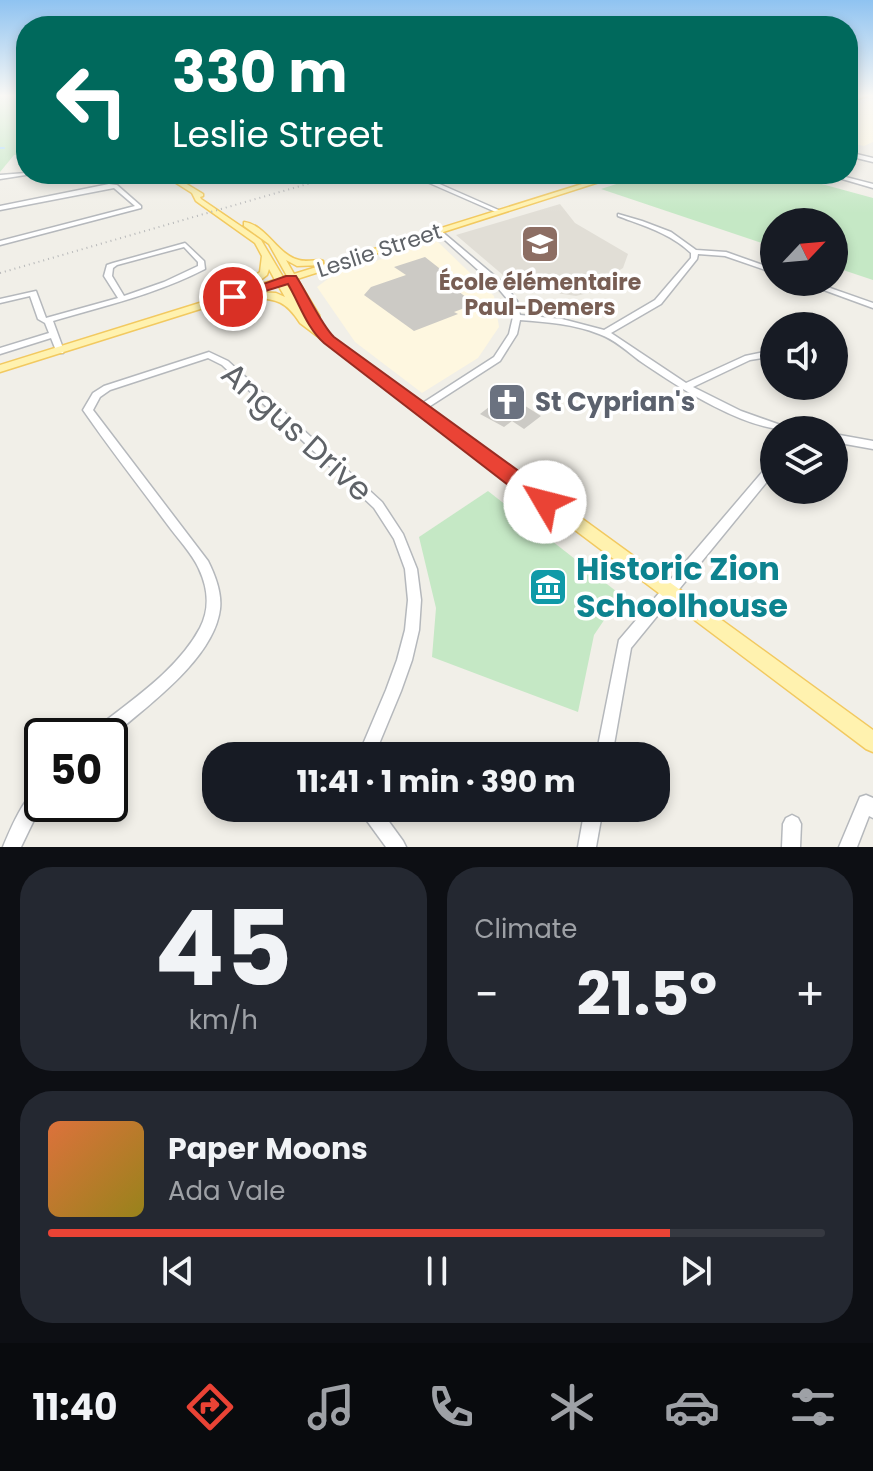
<!DOCTYPE html>
<meta charset="utf-8">
<style>
:root{--surface:#171b24;--page:#242831;--text:#f1f3f6;--muted:#9ea1a6;--line:#363941;--accent:#ea4335}
body{margin:0;font-family:Poppins,sans-serif;background:var(--page);color:var(--text);height:100vh;display:flex;flex-direction:column;font-size:30px;white-space:nowrap}
*{box-sizing:border-box;margin:0}
p{font-size:26px;color:var(--muted)}
.icon{flex:none;width:44px;height:44px;fill:none;stroke:currentColor;stroke-width:2;stroke-linecap:round;stroke-linejoin:round}
.map{position:relative;height:847px;overflow:hidden}
.details{display:flex;flex-direction:column;gap:20px;padding:20px;background:#0d0f14;flex:1}
.details>*{flex:none}
.banner{position:absolute;left:16px;top:16px;width:842px;height:168px;border-radius:32px;box-shadow:0 4px 12px #0003;background:#00695c;color:#fff;overflow:hidden}
.needle{width:52px;rotate:64deg}
.controls{position:absolute;left:760px;top:208px;display:grid;gap:16px}
.controls a{display:grid;place-items:center;width:88px;height:88px;border-radius:50%;background:var(--surface);box-shadow:0 4px 12px #0003;font-size:40px}
.speed{position:absolute;left:24px;top:718px;display:flex;gap:16px;font-size:40px;font-weight:700;text-align:center}
.speed>*{display:grid;place-content:center;width:104px;height:104px;border-radius:50%;background:var(--surface);box-shadow:0 4px 12px #0003;line-height:1}
.speed .limit{border:4px solid #111;border-radius:12px;background:#fff;color:#111}
.pin{position:absolute;display:grid;place-items:center;width:68px;height:68px;color:#fff;margin:-34px;border:4px solid #fff;border-radius:50%;box-shadow:0 2px 8px #0007}
.me{position:absolute;width:88px;margin:-44px;rotate:307deg;stroke-linejoin:round;filter:drop-shadow(0 0 6px #0008)}
.turn{display:flex;align-items:center;gap:28px;height:168px;padding:0 24px;font-size:36px}
.turn .icon{width:104px;height:104px;stroke-width:2.5}
.turn b{display:block;font-size:56px;line-height:68px}
.big{font-size:60px;font-weight:700;line-height:1.1}
.details .tile{flex:1;display:flex;flex-direction:column;justify-content:center;gap:12px;min-width:0;padding:0 28px;border-radius:32px;background:var(--page)}
.details .dial{align-items:center;gap:0}
.dial b{font-size:104px;line-height:1}
.song{display:flex;align-items:center;gap:24px}
.cover{width:96px;height:96px;border-radius:12px;background:linear-gradient(135deg,hsl(20 70% 55%),hsl(50 70% 35%))}
.played{height:8px;border-radius:4px;background:linear-gradient(90deg,var(--accent) 80%,var(--line) 80%)}
.keys{display:flex;justify-content:space-around;direction:ltr}
.heat{display:flex;justify-content:space-between;align-items:center;font-size:44px;direction:ltr}
.details .tiles{flex:1;display:grid;gap:20px;grid-template-columns:1fr 1fr}
.tile:last-child{grid-column:span 2}
.trip{position:absolute;left:202px;top:742px;width:468px;height:80px;border-radius:32px;background:var(--surface);box-shadow:0 4px 12px #0003;font-weight:700;line-height:80px;text-align:center}
.dock{display:flex;height:128px;justify-content:space-around;align-items:center;background:#090b0e;color:var(--muted)}
.dock .icon{width:56px;height:56px}
.dock .active{color:var(--accent)}
.dock b{font-size:36px;color:var(--text)}
.map>svg:first-child{display:block}
.commercial{fill:#fef7e0}
.education{fill:#e1ded6}
.green{fill:#c5e8c5}
.lines{fill:none;stroke-linecap:round;stroke-linejoin:round}
.stream{stroke:#aadaff;stroke-width:2}
.building{fill:#cccac5}
.minor-casing{stroke:#b5b8bc;stroke-width:3}
.major-casing{stroke:#f2c960;stroke-width:3}
.minor{fill:#fff;fill-rule:evenodd}
.major{fill:#fff2af;fill-rule:evenodd}
.rail{stroke:#b6b7b8;stroke-width:2;stroke-dasharray:1 4;stroke-linecap:butt}
.route{fill:#ea4335;stroke:#982c22;stroke-width:2}
.labels{text-anchor:middle;stroke-width:7;stroke-linejoin:round;paint-order:stroke}
.far-street-label{font-size:22px;fill:#5f6368;stroke:#fff}
.far-education-label{font-size:22px;font-weight:bold;fill:#785e54;stroke:#fff}
.worship-label{font-size:26px;font-weight:bold;fill:#5b616d;stroke:#fff;text-anchor:start}
.near-street-label{font-size:32px;fill:#5f6368;stroke:#fff}
.near-culture-label{font-size:32px;font-weight:bold;fill:#0d838f;stroke:#fff;text-anchor:start}
</style>
<div class="map">
<svg width="873" height="847" viewBox="0 0 873 847">
<rect width="100%" height="100%" fill="#f1efe8"/>
<g class="commercial">
<path d="M873,100V142L864,146L848,143V108Z"/>
<path d="M437,241L494,296L499,327L478,358L422,393L355,342L317,287L333,275Z"/>
</g>
<path class="education" d="M560,204L575,223L628,254L623,268L594,286L592,292L576,296L517,287L456,235Z"/>
<g class="green">
<path d="M0,95H26V154L14,155L0,172Z"/>
<path d="M647,174H785L873,198V280L834,267V222H774V247L601,189Z"/>
<path d="M488,491L621,595L594,635L578,712L432,657L436,608L419,537Z"/>
</g>
<g class="lines">
<path class="stream" d="M0,148H4"/>
</g>
<g class="building">
<path d="M425,257L453,279L450,285L475,304L454,312L458,314L414,331L364,295L371,287L406,275L394,267Z"/>
<path d="M503,396L519,402L541,416L524,429L512,421L504,427L480,414Z"/>
<path d="M549,573L564,585L546,602L532,590Z"/>
</g>
<g class="lines">
<g class="minor-casing">
<g id="minor">
<path d="M848,152L873,158V162L848,156Z"/>
<path d="M26,173V174H32L0,179V175Z"/>
<path d="M240,174H256C252,177 244,177 240,174Z"/>
<path d="M425,174H433L426,178L503,212L498,213L418,178Z"/>
<path d="M825,174H834L873,184V188Z"/>
<path d="M109,184L117,185L141,206V208L0,245V241L135,206L114,188L0,210V206Z"/>
<path d="M618,214L642,221L671,232L696,250L726,252L774,269V273L725,256L698,254L697,259L661,304L611,333L686,383L745,356L774,350V356L750,360L693,387L741,411L789,428L790,430C744,430 678,387 640,361C628,352 614,339 599,334C574,324 547,322 520,320L517,334L500,361L424,410H418L416,408L418,406L494,357L509,334L513,317L509,301L497,287L436,232V230H440L503,283L517,301L520,315L562,319L604,330L655,300L691,258V253C670,233 644,226 618,216Z"/>
<path d="M185,243L204,261L205,269C157,294 104,306 53,321L64,351L63,353H57L51,338L0,354V348L49,333L45,323L38,319L30,296L0,303V299L36,291L46,318L118,298L104,276L107,265L113,263ZM184,247L198,262V266L164,282L124,296L112,276L113,268L117,265Z"/>
<path d="M802,282H813L873,303V308Z"/>
<path d="M209,352L228,361L382,502L403,534L417,569L421,600L419,630L412,660L401,691L374,756H358L386,690L397,660L405,630L408,600L405,569L394,539L374,508L222,365L208,358L110,390L100,397L93,410L208,561C215,575 222,593 220,609C214,659 146,707 110,738V736H92L94,730C131,700 177,671 200,628C210,609 208,588 199,569C192,553 177,538 167,524C139,486 110,449 83,410L93,393L104,386Z"/>
<path d="M834,434L873,441V449L834,442Z"/>
<path d="M774,462V473L631,648L612,756H596L619,640L770,463Z"/>
<path d="M42,786V804H45L34,820L21,847H3C10,830 25,793 42,786Z"/>
<path d="M866,795L873,798V818L869,816L857,847H839L860,797Z"/>
<path d="M359,808H379L403,841L406,847H386L362,814Z"/>
<path d="M585,808H603L596,847H578Z"/>
<path d="M792,815L798,818L801,824L800,847H782L783,824L786,818Z"/>
</g>
</g>
<g class="major-casing">
<g id="major">
<path d="M863,95H870L848,102V99Z"/>
<path d="M162,174H170L203,194V196L200,197L201,199L261,240L283,277L287,276L269,244L244,226V222C267,225 277,255 299,260C305,262 314,260 320,260L323,261V265L614,174H624L297,279L319,315L321,329L873,730V752L866,749L300,323C286,301 277,299 252,298L249,297L248,294L0,372V365L238,291L239,288L260,272L262,256L255,243L196,201L192,193ZM286,260L297,266L323,265L294,274ZM269,269L275,280L251,287L267,275ZM290,281L309,315L310,322L285,282ZM278,285L285,297L276,293L254,292Z"/>
</g>
</g>
<use href="#minor" class="minor"/>
<use href="#major" class="major"/>
<path class="rail" d="M0,273L342,174"/>
</g>
<linearGradient id="sky" x2="0" y2="1"><stop stop-color="#8fc3f1"/><stop offset="0.45" stop-color="#f9f8f5"/><stop offset="1" stop-color="#f9f8f5" stop-opacity="0"/></linearGradient>
<rect width="873" height="213" fill="url(#sky)"/>
<path class="route" d="M286,276H296C307,293 322,326 334,337L553,496L556,502L553,508H538L324,343C307,328 300,305 288,284L233,301L226,297Z"/>
<defs>
<g id="school-square" transform="scale(2)"><rect x="-9" y="-9" width="18" height="18" rx="4" fill="#8d6e63" stroke="#fff"/><path d="M0-5L7-2L0 1L-7-2ZM-4 1L0 2.5L4 1V4Q0 6-4 4Z" fill="#fff"/></g>
<g id="church-square" transform="scale(2)"><rect x="-9" y="-9" width="18" height="18" rx="4" fill="#6b7280" stroke="#fff"/><path d="M-1.2-6h2.4v3.5h3.3v2.4h-3.3V6h-2.4V-.1h-3.3v-2.4h3.3Z" fill="#fff"/></g>
<g id="museum-square" transform="scale(2)"><rect x="-9" y="-9" width="18" height="18" rx="4" fill="#0f9aa8" stroke="#fff"/><path d="M0-6L6-3V-2H-6V-3ZM-5-1h2V3h-2ZM-1-1h2V3h-2ZM3-1h2V3H3ZM-6 4H6V6H-6Z" fill="#fff"/></g>
</defs>
<g fill-rule="evenodd">
<use href="#school-square" x="540" y="244"/>
<use href="#church-square" x="507" y="402"/>
<use href="#museum-square" x="548" y="587"/>
</g>
<g class="labels">
<g class="far-street-label">
<text transform="translate(379 250) rotate(-18)" y="8">Leslie Street</text>
</g>
<g class="far-education-label">
<text x="540" y="290">École élémentaire<tspan x="540" dy="25">Paul-Demers</tspan></text>
</g>
<g class="worship-label">
<text x="535" y="411">St Cyprian's</text>
</g>
<g class="near-street-label">
<text transform="translate(297 432) rotate(42)" y="11">Angus Drive</text>
</g>
<g class="near-culture-label">
<text x="576" y="580">Historic Zion<tspan x="576" dy="37">Schoolhouse</tspan></text>
</g>
</g>
</svg>
<div class="controls">
<a><svg class="needle" viewBox="-14 -14 28 28"><path d="M0-13l5 13h-10z" fill="#e53935"/><path d="M0 13l5-13h-10z" fill="#9ea1a6"/></svg></a>
<a><svg class="icon" aria-label="sound" viewBox="0 0 24 24"><path d="M4 9h4l5-4v14l-5-4H4zM17 9q2 3 0 6"/></svg></a>
<a><svg class="icon" aria-label="layers" viewBox="0 0 24 24"><path d="M12 4l9 5-9 5-9-5zM3 14l9 5 9-5"/></svg></a>
</div>
<div class="speed"><div class="limit">50</div></div>
<div class="pin" style="left:233px;top:297px;background:#d93025"><svg class="icon" aria-label="arrive" viewBox="0 0 24 24"><path d="M6 21V4h12l-3 4 3 4H6"/></svg></div>
<svg class="me" style="left:545px;top:502px" viewBox="-20 -20 40 40"><circle r="19" fill="#fff"/><path d="M0-13L10 11 0 6-10 11z" fill="#ea4335"/></svg>
<div class="trip">11:41 · 1 min · 390 m</div>
<div class="banner">
<div class="turn"><svg class="icon" aria-label="left" viewBox="0 0 24 24"><path d="M17 20v-9H6M10 6l-5 5 5 5"/></svg><div><b>330 m</b>Leslie Street</div></div>
</div>
</div>
<section class="details">
<div class="tiles">
<div class="tile dial"><b>45</b><p>km/h</p></div>
<div class="tile"><p>Climate</p>
<div class="heat"><a>−</a><b class="big">21.5°</b><a>+</a></div>
</div>
<div class="tile">
<div class="song"><i class="cover"></i><div><b>Paper Moons</b><p>Ada Vale</p></div></div>
<div class="played"></div>
<div class="keys"><svg class="icon" aria-label="previous" viewBox="0 0 24 24"><path d="M18 5L8 12l10 7zM5 5v14"/></svg><svg class="icon" aria-label="pause" viewBox="0 0 24 24"><path d="M8 5v14M16 5v14"/></svg><svg class="icon" aria-label="next" viewBox="0 0 24 24"><path d="M6 5l10 7-10 7zM19 5v14"/></svg></div>
</div>
</div>
</section>
<nav class="dock">
<b>11:40</b>
<svg class="icon active" aria-label="directions" viewBox="0 0 24 24"><path d="M12 3l9 9-9 9-9-9zM9 14v-3h6M13 9l2 2-2 2"/></svg>
<svg class="icon" aria-label="music" viewBox="0 0 24 24"><path d="M9 18V5l10-2v13"/><circle cx="6" cy="18" r="3"/><circle cx="16" cy="16" r="3"/></svg>
<svg class="icon" aria-label="phone" viewBox="0 0 24 24"><path d="M5 4h4l2 5-3 2q2 4 5 5l2-3 5 2v4C11 20 4 13 5 4z"/></svg>
<svg class="icon" aria-label="climate" viewBox="0 0 24 24"><path d="M12 3v18M4 7l16 10M4 17L20 7"/></svg>
<svg class="icon" aria-label="car" viewBox="0 0 24 24"><path d="M5 17H2v-5l4-1 3-4h7l3 4 3 1v5h-3M9 17h6M6 11h13"/><circle cx="7" cy="17" r="2"/><circle cx="17" cy="17" r="2"/></svg>
<svg class="icon" aria-label="filters" viewBox="0 0 24 24"><path d="M4 7h16M4 17h16"/><circle cx="9" cy="7" r="2"/><circle cx="15" cy="17" r="2"/></svg>
</nav>
